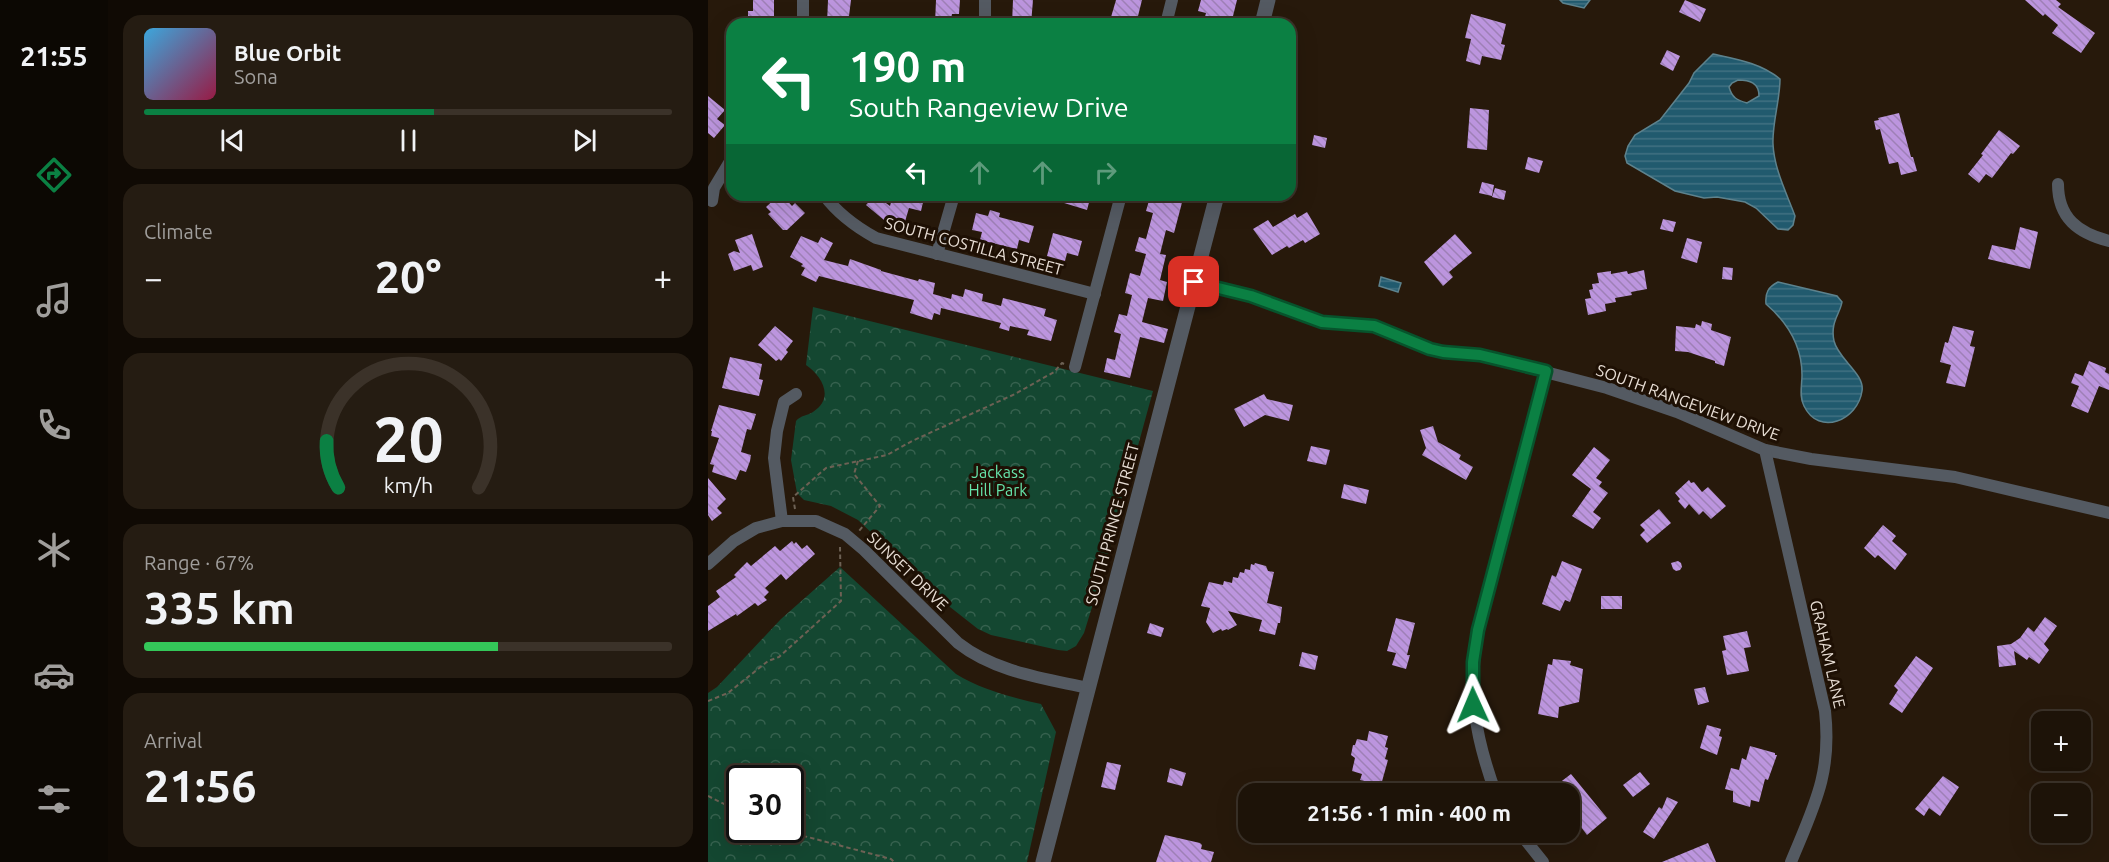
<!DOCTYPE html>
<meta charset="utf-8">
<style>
:root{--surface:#1d1308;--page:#251c12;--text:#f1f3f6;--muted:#a09e9c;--line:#3b3229;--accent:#0b8043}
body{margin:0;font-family:Ubuntu,sans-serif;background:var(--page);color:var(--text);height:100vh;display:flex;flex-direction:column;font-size:22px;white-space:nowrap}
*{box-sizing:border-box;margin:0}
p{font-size:20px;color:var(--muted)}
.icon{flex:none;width:33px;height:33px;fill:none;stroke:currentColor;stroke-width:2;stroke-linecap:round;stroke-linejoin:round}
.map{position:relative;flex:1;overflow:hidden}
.sheet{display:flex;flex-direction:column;gap:15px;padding:15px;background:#100a04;width:600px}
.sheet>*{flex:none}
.top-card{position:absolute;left:18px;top:18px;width:570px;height:183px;border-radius:18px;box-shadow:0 6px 24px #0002,0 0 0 2px var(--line);background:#0b8043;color:#fff;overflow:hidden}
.controls{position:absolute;left:1323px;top:711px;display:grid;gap:12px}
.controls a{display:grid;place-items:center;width:60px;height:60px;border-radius:12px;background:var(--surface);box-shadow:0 6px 24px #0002,0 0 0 2px var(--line);font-size:30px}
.speed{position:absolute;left:18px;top:765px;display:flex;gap:12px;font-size:30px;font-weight:700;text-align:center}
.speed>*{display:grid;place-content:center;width:78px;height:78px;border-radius:50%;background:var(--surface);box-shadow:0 6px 24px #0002,0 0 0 2px var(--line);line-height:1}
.speed .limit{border:3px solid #111;border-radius:9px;background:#fff;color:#111}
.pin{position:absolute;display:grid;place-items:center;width:51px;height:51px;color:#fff;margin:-26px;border-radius:12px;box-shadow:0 3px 9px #0006}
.me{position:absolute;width:66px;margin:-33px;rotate:359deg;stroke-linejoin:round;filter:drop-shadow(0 0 4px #0008)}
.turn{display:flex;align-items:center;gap:21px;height:126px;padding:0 24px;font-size:27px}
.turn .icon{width:78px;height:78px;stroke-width:2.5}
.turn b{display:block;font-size:42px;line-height:51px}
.lanes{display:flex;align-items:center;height:57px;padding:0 24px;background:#0003;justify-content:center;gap:30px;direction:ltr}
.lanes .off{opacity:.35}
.big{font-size:45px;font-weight:700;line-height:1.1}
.sheet .tile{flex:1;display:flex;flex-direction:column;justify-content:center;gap:9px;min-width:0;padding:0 21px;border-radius:18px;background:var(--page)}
.sheet .dial{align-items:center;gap:0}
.dial svg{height:156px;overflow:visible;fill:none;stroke:var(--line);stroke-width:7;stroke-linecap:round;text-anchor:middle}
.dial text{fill:var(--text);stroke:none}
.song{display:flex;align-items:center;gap:18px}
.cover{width:72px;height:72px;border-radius:9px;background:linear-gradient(135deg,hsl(200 70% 55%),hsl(340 70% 35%))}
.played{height:6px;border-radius:3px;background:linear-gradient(90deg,var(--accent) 55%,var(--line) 55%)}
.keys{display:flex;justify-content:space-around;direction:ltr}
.heat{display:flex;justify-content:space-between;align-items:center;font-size:33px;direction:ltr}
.charge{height:9px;border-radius:4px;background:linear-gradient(90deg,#34c759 67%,var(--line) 0)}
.trip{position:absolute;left:530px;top:783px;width:342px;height:60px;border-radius:18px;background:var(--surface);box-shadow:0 6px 24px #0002,0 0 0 2px var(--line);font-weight:700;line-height:60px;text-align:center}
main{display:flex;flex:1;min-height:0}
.dock{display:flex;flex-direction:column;width:108px;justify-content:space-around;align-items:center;background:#0c0803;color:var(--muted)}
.dock .icon{width:42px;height:42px}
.dock .current{color:var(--accent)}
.dock b{font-size:27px;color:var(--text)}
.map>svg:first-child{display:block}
.park{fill:url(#park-crowns);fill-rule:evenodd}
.water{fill:url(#water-rules);stroke:#5d828d;stroke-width:1.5;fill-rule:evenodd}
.building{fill:url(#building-back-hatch)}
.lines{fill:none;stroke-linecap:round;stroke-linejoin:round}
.path{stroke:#6d6154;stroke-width:2;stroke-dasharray:4.5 3;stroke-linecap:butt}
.minor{stroke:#545a62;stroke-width:12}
.tertiary{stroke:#545a62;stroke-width:15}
.route-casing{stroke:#07532c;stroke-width:15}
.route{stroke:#0b8043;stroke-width:10}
.labels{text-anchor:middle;stroke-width:6;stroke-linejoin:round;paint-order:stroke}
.street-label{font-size:16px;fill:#e8ded5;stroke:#1e1004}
.park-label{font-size:16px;fill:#66e5ab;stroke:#1e1004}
</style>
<main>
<nav class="dock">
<b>21:55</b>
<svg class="icon current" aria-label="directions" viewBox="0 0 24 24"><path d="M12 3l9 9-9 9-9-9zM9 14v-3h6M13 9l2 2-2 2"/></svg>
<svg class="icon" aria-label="music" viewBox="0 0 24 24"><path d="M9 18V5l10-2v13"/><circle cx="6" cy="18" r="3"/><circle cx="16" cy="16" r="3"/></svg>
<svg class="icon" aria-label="phone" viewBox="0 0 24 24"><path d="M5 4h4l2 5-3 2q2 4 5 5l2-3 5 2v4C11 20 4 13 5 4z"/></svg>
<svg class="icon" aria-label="climate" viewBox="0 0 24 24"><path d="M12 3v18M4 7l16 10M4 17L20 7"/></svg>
<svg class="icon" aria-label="car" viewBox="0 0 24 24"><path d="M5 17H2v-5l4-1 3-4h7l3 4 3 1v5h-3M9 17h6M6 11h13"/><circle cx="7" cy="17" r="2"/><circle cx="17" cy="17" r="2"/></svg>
<svg class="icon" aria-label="filters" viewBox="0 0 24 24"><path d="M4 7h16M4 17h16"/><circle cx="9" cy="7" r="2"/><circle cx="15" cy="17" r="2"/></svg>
</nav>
<section class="sheet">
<div class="tile">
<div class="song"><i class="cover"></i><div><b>Blue Orbit</b><p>Sona</p></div></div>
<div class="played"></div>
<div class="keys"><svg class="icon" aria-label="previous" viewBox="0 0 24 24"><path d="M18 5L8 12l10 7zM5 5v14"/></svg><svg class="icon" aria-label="pause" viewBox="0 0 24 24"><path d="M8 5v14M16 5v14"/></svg><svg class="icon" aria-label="next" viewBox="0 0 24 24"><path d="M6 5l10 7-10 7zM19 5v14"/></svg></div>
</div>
<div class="tile"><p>Climate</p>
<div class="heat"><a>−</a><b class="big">20°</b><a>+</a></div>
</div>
<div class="tile dial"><svg viewBox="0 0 100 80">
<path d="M14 69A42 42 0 1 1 86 69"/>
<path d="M14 69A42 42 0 0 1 8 45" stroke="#0b8043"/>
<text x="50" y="56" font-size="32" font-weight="700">20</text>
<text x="50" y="72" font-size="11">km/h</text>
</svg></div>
<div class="tile"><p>Range · 67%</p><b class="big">335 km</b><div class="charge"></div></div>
<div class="tile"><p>Arrival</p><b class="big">21:56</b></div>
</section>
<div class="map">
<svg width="1401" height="862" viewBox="0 0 1401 862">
<defs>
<pattern id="park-crowns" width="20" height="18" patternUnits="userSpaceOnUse" patternTransform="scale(1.5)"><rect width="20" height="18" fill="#144731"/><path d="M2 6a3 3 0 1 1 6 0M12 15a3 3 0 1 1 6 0" fill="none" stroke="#36614e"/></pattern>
<pattern id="water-rules" width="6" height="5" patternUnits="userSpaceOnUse" patternTransform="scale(1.5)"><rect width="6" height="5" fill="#215a6e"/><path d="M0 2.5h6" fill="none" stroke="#417182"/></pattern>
<pattern id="building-back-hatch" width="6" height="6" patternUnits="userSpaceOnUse" patternTransform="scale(1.5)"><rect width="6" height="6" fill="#bc95de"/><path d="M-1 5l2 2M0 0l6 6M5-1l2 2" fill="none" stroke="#9e80b6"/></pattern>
</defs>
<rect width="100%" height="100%" fill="#27190b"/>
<g class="park">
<path d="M105,307L445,391L400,555L376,633L368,646L359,651L350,650L283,635L270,629L242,607L150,520L123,506L96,500L89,493L83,460L88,421C93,415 99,416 105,412C127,398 114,376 98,365Z"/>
<path d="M132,567L248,674C274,690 303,697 333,704L348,732L319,862H0V693L9,687L73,619ZM32,778H82V830H32Z"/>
</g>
<g class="water">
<path d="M852,0H882L876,8L855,3Z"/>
<path d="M1005,54C1028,59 1053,63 1072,79C1072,100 1064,124 1065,144C1066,169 1079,194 1087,216L1085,225L1080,230L1070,229L1048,208L1037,202L1009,197L996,198L967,191L919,163L917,156L920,146L927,135L952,120L981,83L986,73ZM1030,80C1042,80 1051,83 1051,96L1039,103C1029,100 1024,98 1021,87L1024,83Z"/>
<path d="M673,277L693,283L690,292L671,286Z"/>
<path d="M1070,282L1129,296L1134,302C1132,314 1122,322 1126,341C1130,359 1157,374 1154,391C1150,420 1111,437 1096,406C1091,397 1094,385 1094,375C1094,345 1080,323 1058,304C1057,293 1060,287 1070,282Z"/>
</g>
<g class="building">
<path d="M45,0H66V24L40,23V11H45Z"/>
<path d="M120,0H143L140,24H119Z"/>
<path d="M228,0H252L251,14H244L242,24H227Z"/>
<path d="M305,0H325L323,24H304Z"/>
<path d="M408,0H434L428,24H401Z"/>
<path d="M493,0H529L523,24H495L498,13L490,11Z"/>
<path d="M977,0L998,9L992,22L971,12Z"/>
<path d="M1317,0H1348L1353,4L1350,7L1387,33L1373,53L1344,33L1350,25L1337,14L1335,16Z"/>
<path d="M763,14L798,24L793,44L797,45L793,60L774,56L772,65L758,61L763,39L757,38Z"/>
<path d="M959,50L972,56L965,71L952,64Z"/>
<path d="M0,96L17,110L9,119L17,125L6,138L0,133Z"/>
<path d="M762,108L781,110L779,150L759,148Z"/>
<path d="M1191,113L1203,157H1205L1209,171L1193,175L1190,162L1181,164L1172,129L1168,130L1166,121L1171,120L1170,118Z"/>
<path d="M1291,130L1312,146L1305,154L1303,153L1284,178L1278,174L1271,183L1260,174L1275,155L1273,154Z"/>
<path d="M606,135L619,138L617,148L604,145Z"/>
<path d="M820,157L835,161L831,173L817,169Z"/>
<path d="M774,182L786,185L784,196L771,193Z"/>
<path d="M787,188L798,191L796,200L784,197Z"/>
<path d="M71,195H74L84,206L87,203L97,213L79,230H75L60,214L63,212L58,207Z"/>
<path d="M167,195L182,206L185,195H203L216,198L213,211L201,208L196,225L176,220L158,205Z"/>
<path d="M358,195H383L379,210L356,203Z"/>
<path d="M451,195H476L466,233L458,230L452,254L458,255L452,280L459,282L455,301L440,298L434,322L460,329L456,343L432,337L422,378L396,372L399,358L407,360L413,334L406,332L411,314L419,316L424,295L417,293L422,273L432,276L438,254L427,251L431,237L438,239L445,213L438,211L442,197L450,199Z"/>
<path d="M282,210L292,213L291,217L326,226L321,243L311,240L309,249L272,240L274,232L264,230L268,213L280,216Z"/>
<path d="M599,212L612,234L597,243L595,240L581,248L579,246L564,255L545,229L560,220L565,227L587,214L589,218Z"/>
<path d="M955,219L968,222L965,232L952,229Z"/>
<path d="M1312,227L1330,232L1322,269L1280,259L1284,245L1307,250Z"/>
<path d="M345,233L374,241L370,256L359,253L357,261L339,256Z"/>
<path d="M44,234L55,267L45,271L43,265L26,271L20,254L26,251L32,253L27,240Z"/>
<path d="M747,234L764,253L741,272L745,277L735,286L716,262Z"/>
<path d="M93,236L110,243L113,237L125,243L116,260L140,266L142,259L173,270V271L210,281L211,279L227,283L225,294L243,299L244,294L255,297L257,289L275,294L274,301L293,306L295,298L338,309L336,316L349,320L343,341L319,335L321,330L302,326L301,331L291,328L293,323L233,308L232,315L226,313L224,320L202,313L206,300L111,276L108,282L93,275L97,268L93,266L95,264L82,257Z"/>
<path d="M979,238L994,242L989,263L973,258Z"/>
<path d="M1015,267L1025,268L1024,280L1014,279Z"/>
<path d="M936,270L939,289L923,292L924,295L907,298L908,302L897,304L898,311L880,315L877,299L883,298L881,290L885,289L884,284L891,283L889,273L903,271V274L919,271L920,274Z"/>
<path d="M994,321L1004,324L1003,330L1023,337L1016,366L1007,363V361L980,352L967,351L968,326L987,328L988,324L993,326Z"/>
<path d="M67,326L85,341L78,350L80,352L73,361L71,359L68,361L50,345Z"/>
<path d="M1245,326L1266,331L1262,346L1267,347L1257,387L1238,383L1243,365L1232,362L1237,342L1240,343Z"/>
<path d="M22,357L54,364L51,379L55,380L51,396L14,388Z"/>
<path d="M1381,361L1398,368L1397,372L1401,374V390L1391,386L1380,413L1363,406L1371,386L1363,383L1367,373L1375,376Z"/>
<path d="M556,394L559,399L585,405L581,421L557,415L536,427L526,409Z"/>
<path d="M11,405L48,414L43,430L39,429L33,452L43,455L42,461L38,472L32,470L28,480L4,472L6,465L2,464L11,438L3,436L4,431H3Z"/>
<path d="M725,426L730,442L753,455L751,459L765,467L758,480L714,455L718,448L712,430Z"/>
<path d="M603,446L622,450L618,465L599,461Z"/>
<path d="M886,447L902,460L888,478L894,482L891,486L900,493L885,512L893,518L885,529L864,516L883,489L864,475Z"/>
<path d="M0,478L18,499L9,508L14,513L4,521L0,515Z"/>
<path d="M981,480L983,483L986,482L994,492L1000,487L1018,506L1003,519L995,511L991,515L981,504L977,509L970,501L972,499L967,493Z"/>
<path d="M636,484L661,490L658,504L633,498Z"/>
<path d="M951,509L963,523L939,543L932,535L937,530L932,525Z"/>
<path d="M1175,525L1188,536L1184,541L1199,554L1187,570L1170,555L1167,558L1156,548Z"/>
<path d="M84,541L86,544L88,542L94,549L99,545L107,554L78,580L73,574L57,588L61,592L56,597L59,600L50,606L47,603L29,616L28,614L0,631V606L12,597L8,591L28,577L26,575L39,562L43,566L67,546L72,551Z"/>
<path d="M854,561L874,569L862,602L857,600L852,611L834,604L844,575L848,577Z"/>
<path d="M970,561L973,563L974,567L972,570L968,571L965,569L963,563Z"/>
<path d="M547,563L558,566L560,571L566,572L559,603L574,607L572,623H570L567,635L551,631L554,620L520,611L529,625L520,630L519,629L514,631L513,629L505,633L498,622L502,608L493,606L501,582L515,585L516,581L524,583L525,577L530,578L532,572L536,573L537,569L542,570L543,564L546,565Z"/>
<rect x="893" y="596" width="21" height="13"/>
<path d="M1337,617L1349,626L1336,644L1341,650L1331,664L1321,657L1319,660L1306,651L1308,665L1291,667L1289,646L1303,644L1312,638L1320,627L1326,632Z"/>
<path d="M688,618L707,623L699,655H702L698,669L684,665L688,653L679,651Z"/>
<path d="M442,623L456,628L453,637L439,633Z"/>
<path d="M1039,631L1043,647L1036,648L1041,671L1019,675L1014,651L1018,650L1015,636Z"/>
<path d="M594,652L610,656L607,670L591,666Z"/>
<path d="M1208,656L1225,668L1194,713L1181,704L1190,690L1186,686Z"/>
<path d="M845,659L863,661L862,665L875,669L871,702L851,707L850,718L830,714L840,664L844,665Z"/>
<path d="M997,687L1001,702L990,705L986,689Z"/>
<path d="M999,725L1013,729L1011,736L1014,737L1009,755L992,748Z"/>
<path d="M661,731L680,736L677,747L680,748L677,759L680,760L673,785L652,780L654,774L644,771L647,758L643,755L645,745H647L649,739L659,741Z"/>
<path d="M1042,746L1067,753V755H1069L1060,780L1057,779L1051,802L1043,800L1042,807L1025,802V791L1017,789L1023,768L1031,770L1034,758L1038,760Z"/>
<path d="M399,762L413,765L407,790L393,787Z"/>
<path d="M462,768L478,773L474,786L459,782Z"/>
<path d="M932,772L942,784L925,797L915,785Z"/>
<path d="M863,774L899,818L879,835L864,815L866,813L861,807V794H851L846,787Z"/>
<path d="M1235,776L1251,787L1232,816L1221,808L1216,816L1207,809Z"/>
<path d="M959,797L970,802L946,839L935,832L951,807L954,809Z"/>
<path d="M457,835L492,843L494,845L493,849L506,852L503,862H448Z"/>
<path d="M1000,843L1008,862H954Z"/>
</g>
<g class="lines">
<g class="path">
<path d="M150,461L146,474L172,506L151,531"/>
<path d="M87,509L85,497L118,468L179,455L204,441L307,394L346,372L354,363L356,364"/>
<path d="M0,701L20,693L60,661L71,657L133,601L132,547"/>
<path d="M0,796L32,812"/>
<path d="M73,830L183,859L186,862"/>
</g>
<g class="minor">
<path d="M277,0V24"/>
<path d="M95,24V0"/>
<path d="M458,24L464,0"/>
<path d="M1350,184C1350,218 1370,233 1401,241"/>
<path d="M116,195C130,214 148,227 168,238L387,294"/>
<path d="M4,201L6,188L24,158"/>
<path d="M229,254L246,195"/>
<path d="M486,282L543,296L614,322L666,326L722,349L735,352L772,355L899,388L969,412L1057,450L1103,459L1247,477L1401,513"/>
<path d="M367,367L413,195"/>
<path d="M1057,450L1117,711C1124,774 1106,806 1083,862"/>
<path d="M74,521L66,458L69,431L76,402L88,394"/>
<path d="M0,564L26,541L48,528L74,521H108L137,534L156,550L250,643C287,672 335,678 380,688"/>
<path d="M788,794C766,734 760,693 770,630L838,371"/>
<path d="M811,832L835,862"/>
</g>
<g class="tertiary">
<path d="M554,24L560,0"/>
<path d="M335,862L509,195"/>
</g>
</g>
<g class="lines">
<g class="route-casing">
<path id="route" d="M486,282L543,296L614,322L666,326L722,349L735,352L772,355L838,371L770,630L765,662V705"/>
</g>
<use href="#route" class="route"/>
</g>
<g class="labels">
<g class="street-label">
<text transform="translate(266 246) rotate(15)" y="6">SOUTH COSTILLA STREET</text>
<text transform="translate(980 402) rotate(20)" y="6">SOUTH RANGEVIEW DRIVE</text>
<text transform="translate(404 524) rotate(-75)" y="6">SOUTH PRINCE STREET</text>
<text transform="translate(200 571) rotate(44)" y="6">SUNSET DRIVE</text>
<text transform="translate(1120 654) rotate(77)" y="6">GRAHAM LANE</text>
</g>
<g class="park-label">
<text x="290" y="478">Jackass<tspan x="290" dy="18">Hill Park</tspan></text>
</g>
</g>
</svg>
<div class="controls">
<a>+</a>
<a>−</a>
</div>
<div class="speed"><div class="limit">30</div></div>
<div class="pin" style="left:486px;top:282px;background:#d93025"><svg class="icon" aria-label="arrive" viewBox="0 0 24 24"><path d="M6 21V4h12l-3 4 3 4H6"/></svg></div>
<svg class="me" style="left:765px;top:705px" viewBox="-20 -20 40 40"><path d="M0-17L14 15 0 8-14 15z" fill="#0b8043" stroke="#fff" stroke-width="4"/></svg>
<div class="trip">21:56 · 1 min · 400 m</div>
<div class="top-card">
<div class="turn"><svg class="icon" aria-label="left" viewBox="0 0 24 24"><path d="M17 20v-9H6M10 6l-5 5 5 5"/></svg><div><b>190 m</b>South Rangeview Drive</div></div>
<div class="lanes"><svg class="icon" aria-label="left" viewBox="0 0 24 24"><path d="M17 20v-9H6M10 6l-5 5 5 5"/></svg><svg class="icon off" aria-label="ahead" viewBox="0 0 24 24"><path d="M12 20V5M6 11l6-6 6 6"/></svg><svg class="icon off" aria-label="ahead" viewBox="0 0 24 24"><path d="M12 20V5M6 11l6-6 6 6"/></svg><svg class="icon off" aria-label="right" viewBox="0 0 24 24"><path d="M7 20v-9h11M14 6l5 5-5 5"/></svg></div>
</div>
</div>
</main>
